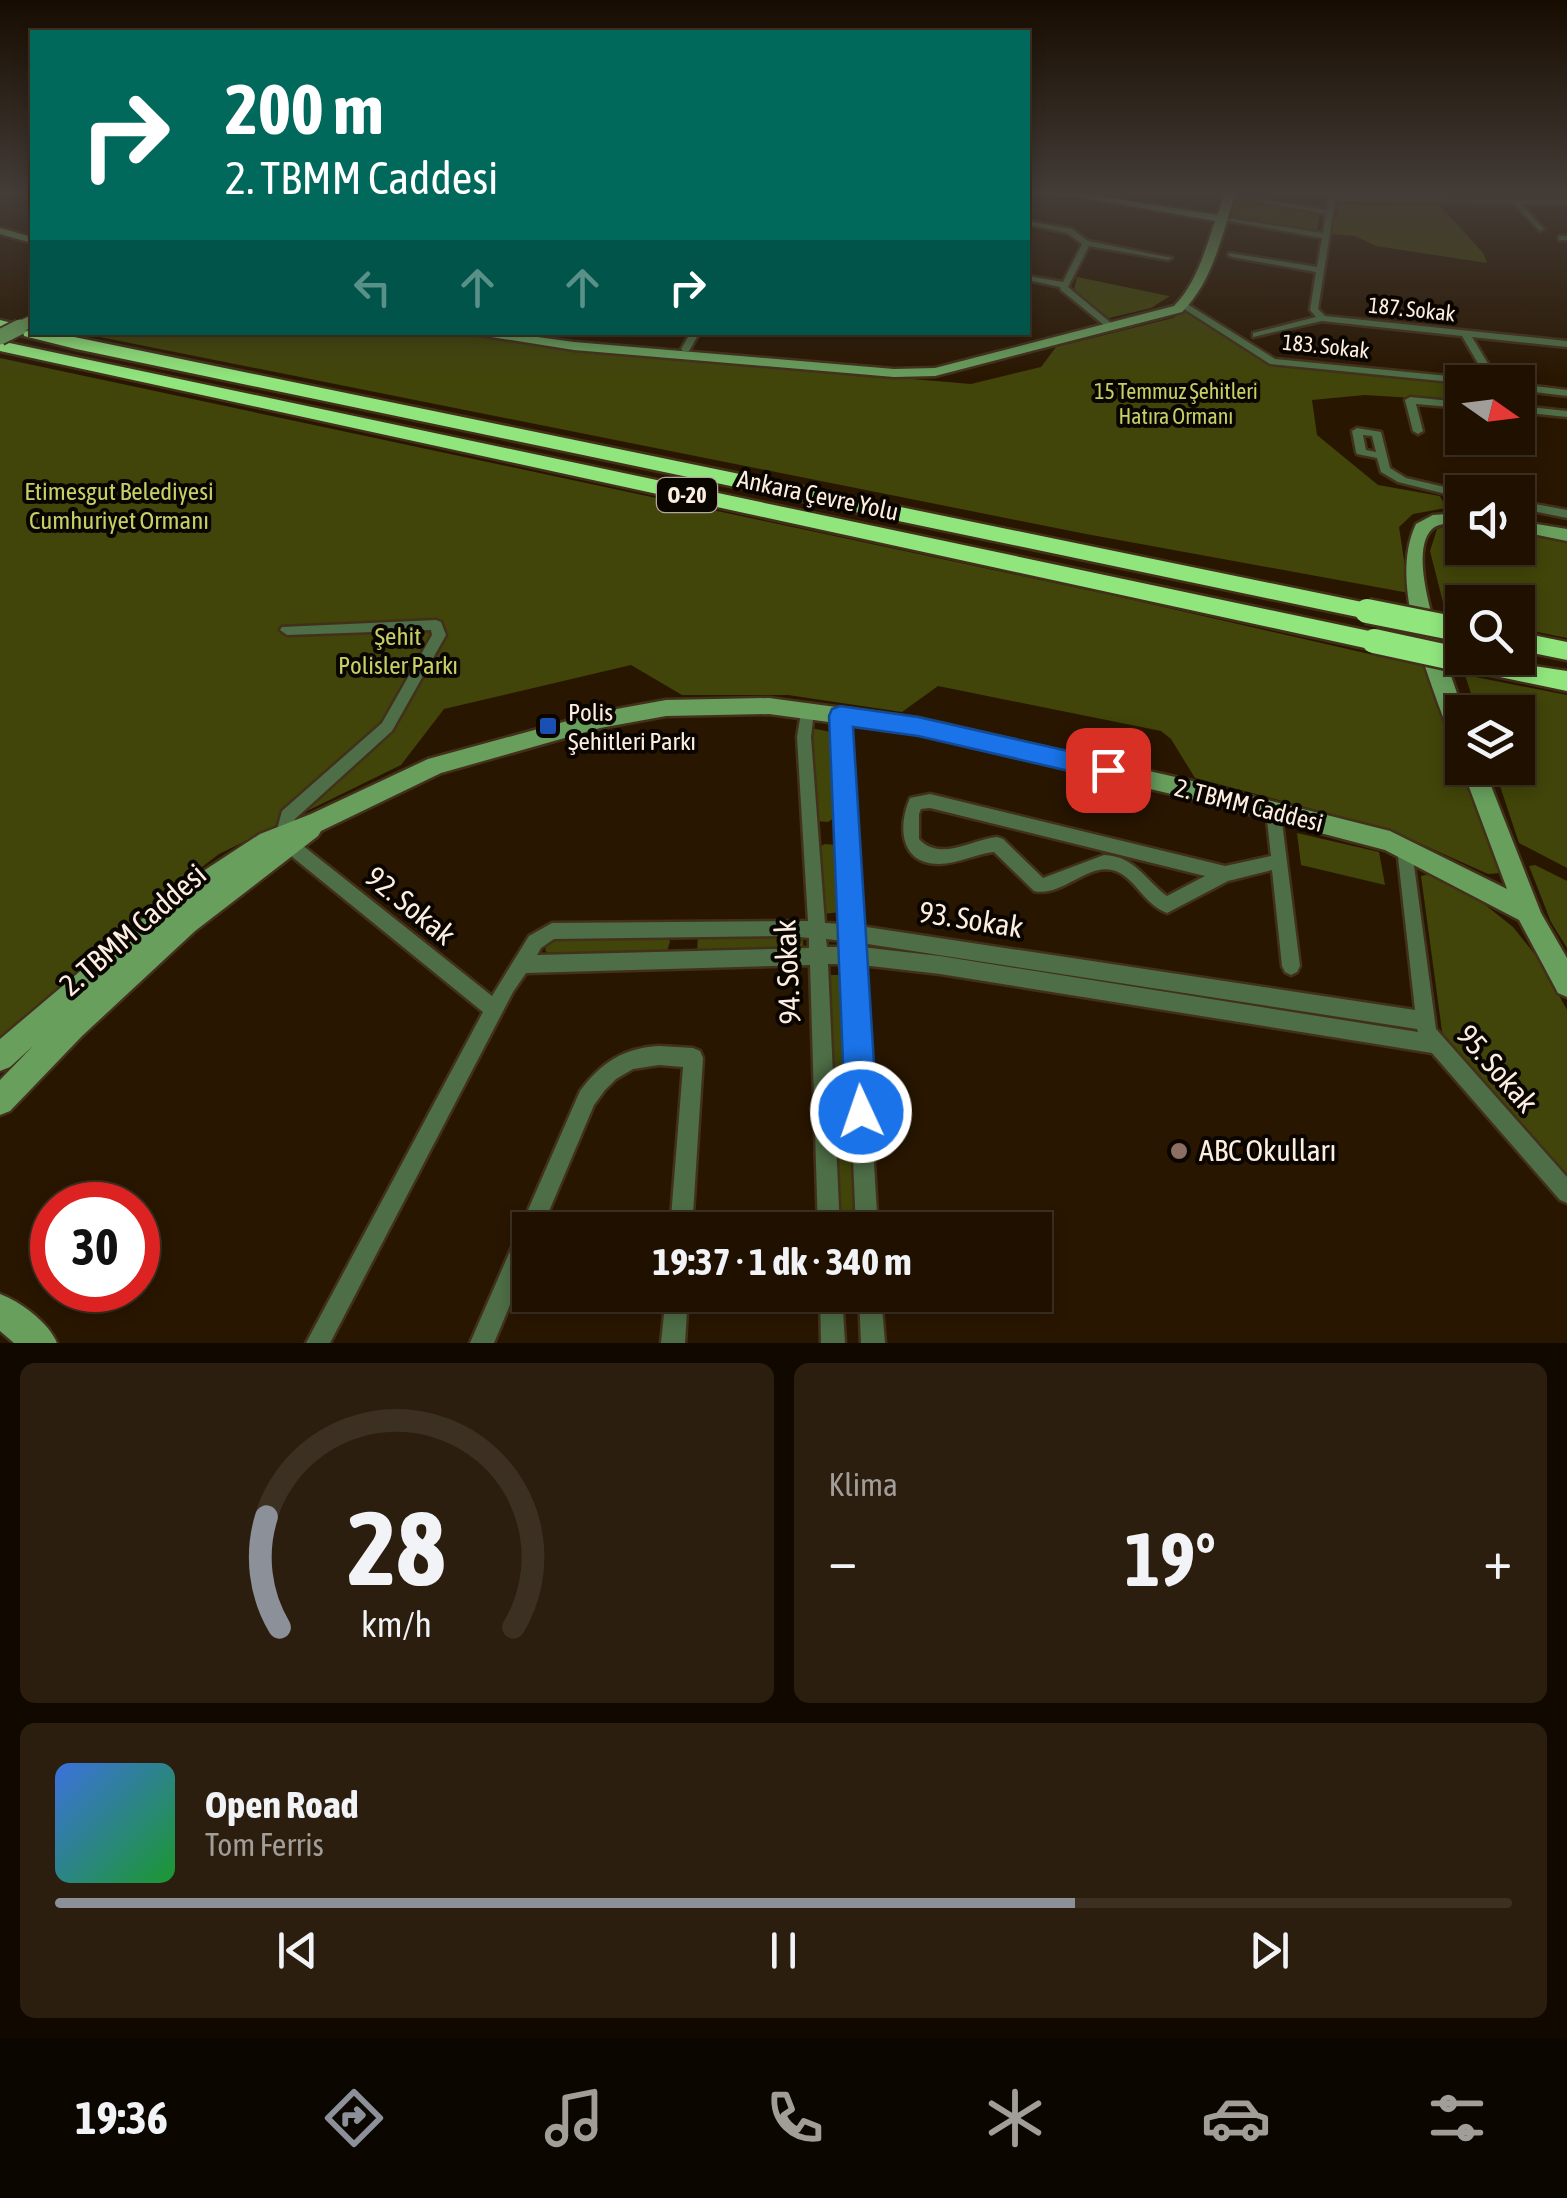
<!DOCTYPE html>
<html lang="tr">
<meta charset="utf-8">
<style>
:root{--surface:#1f1000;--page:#2c1e0f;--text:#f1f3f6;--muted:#a19d99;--line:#3c3022;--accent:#8c9099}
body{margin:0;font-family:"Asap Condensed",sans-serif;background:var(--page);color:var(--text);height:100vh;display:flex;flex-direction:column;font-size:38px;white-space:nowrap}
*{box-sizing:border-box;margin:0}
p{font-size:32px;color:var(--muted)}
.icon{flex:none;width:55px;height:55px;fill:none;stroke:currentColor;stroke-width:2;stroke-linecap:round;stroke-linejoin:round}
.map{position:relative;height:1343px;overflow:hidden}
.side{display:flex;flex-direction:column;gap:20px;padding:20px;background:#110900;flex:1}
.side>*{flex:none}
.top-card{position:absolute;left:30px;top:30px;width:1000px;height:305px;border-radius:0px;box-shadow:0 5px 15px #0003,0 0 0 2px var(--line);background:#00695c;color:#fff;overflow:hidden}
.needle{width:65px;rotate:104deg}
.tools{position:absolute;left:1445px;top:365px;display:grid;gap:20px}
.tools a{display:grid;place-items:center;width:90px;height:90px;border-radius:0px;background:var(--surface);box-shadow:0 5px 15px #0003,0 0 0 2px var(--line);font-size:50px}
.speed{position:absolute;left:30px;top:1182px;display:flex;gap:20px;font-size:50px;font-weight:700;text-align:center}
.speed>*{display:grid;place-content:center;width:130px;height:130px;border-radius:50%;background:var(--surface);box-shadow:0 5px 15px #0003,0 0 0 2px var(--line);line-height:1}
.speed .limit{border:15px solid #d22;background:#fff;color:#111}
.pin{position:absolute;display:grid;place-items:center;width:85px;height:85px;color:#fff;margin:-42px;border-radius:20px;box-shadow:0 5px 15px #0006}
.me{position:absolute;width:110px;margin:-55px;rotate:357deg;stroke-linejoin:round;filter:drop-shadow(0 0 8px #0008)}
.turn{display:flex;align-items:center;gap:35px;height:210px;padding:0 30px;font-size:45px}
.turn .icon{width:130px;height:130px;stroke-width:2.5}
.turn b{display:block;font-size:70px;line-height:85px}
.lanes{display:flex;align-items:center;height:95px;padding:0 30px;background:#0003;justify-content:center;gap:50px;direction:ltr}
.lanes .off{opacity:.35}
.big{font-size:75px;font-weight:700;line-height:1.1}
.side .card{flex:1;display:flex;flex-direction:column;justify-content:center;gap:15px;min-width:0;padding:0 35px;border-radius:15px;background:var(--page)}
.side .dial{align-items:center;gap:0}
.dial svg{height:260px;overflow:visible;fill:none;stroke:var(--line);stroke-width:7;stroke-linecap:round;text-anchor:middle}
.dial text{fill:var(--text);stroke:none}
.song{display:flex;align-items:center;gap:30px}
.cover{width:120px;height:120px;border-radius:15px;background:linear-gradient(135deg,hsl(220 70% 55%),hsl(130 70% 35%))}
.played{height:10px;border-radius:5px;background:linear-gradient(90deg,var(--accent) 70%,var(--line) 70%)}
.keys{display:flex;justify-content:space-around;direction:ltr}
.heat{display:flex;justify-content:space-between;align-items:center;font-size:55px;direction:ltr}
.side .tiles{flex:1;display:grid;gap:20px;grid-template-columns:1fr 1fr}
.card:last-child{grid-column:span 2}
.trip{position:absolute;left:512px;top:1212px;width:540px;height:100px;border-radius:0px;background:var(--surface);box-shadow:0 5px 15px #0003,0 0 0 2px var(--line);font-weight:700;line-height:100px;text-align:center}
.tab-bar{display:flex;height:160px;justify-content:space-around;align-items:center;background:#0c0600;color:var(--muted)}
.tab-bar .icon{width:70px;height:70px}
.tab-bar .selected{color:var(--accent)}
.tab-bar b{font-size:45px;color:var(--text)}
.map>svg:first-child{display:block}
.green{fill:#414509}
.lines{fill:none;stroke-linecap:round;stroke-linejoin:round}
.street-casing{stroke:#42301b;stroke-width:5}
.secondary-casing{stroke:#42301b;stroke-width:5}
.highway-casing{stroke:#42301b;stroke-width:5}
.street{fill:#4d6e46;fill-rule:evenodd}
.secondary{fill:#689f5d;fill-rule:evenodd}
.highway{fill:#90e67d;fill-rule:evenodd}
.secondary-bridge-far1-casing{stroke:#42301b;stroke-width:14;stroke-linecap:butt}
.secondary-bridge-casing{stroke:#42301b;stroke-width:19;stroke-linecap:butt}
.highway-bridge-casing{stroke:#42301b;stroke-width:29;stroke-linecap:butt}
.secondary-bridge-far1{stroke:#689f5d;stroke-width:11}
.secondary-bridge{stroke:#689f5d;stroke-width:15}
.highway-bridge{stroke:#90e67d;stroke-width:24}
.route{fill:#1a73e8;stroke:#114b97;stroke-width:2.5}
.transit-dot{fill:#1a4fb4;stroke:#0b0500;stroke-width:4}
.education-dot{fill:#8d6e63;stroke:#0b0500;stroke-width:4}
.labels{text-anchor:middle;stroke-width:8;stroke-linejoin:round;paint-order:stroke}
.far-street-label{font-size:22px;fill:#fceee0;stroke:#0b0500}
.far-park-label{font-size:22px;fill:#c6d165;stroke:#0b0500}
.shield{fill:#0b0500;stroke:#b4a89d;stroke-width:2.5}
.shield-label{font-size:22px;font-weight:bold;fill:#fceee0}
.park-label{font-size:25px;fill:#c6d165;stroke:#0b0500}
.street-label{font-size:25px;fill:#fceee0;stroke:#0b0500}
.poi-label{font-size:25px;fill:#fceee0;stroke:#0b0500;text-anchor:start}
.near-street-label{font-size:30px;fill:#fceee0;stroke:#0b0500}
.near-poi-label{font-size:30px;fill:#fceee0;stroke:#0b0500;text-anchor:start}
</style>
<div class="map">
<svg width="1567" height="1343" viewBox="0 0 1567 1343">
<rect width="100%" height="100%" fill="#291600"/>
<g class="green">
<path d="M1234,196L1320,213L1317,231L1227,217Z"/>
<path d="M1339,202L1438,203L1483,253L1487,263L1376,246L1355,236L1331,234Z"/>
<path d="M1077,277L1169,296H1170L1151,308L1109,318L1074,290Z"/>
<path d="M1184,311L1270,366L1462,384V401L1365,395L1312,400L1317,435L1378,485L1440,496L1446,508L1413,514L1399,527L1409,593L1086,534L80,333H449L581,351L971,384L1041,367L1056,347L1173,318Z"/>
<path d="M0,358L1111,595L1435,669L1462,753V768H1467L1500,873L1488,874L1388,829L1195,778L1171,739L1161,731L938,686L902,712L788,695H682L631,665L444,709L401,765L219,854L168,893L0,1048Z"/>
<path d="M1462,521V548H1518V529L1567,538V638L1518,628V602H1462V618L1446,614L1430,551L1437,529Z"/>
<path d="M1465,675L1567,695V868L1519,843L1494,768H1518V712H1477Z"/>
<path d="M811,728L831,732L835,740L837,816L828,822L816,821Z"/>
<path d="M1297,833L1379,852L1385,885L1301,865Z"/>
<path d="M825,844L837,845L841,849V912L823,914L817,848Z"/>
<path d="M1535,865L1567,881V948L1551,922L1529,866Z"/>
<path d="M1429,874L1479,900L1513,927L1541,962L1567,1010V1181L1449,1049L1442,1031L1421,876Z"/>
<path d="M664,935L670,941L667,952L550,956L545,950L551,936Z"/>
<path d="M802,935L804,951L697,952L698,936Z"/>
<path d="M831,975H841V979L855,1230H833L825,978Z"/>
</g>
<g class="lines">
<g class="street-casing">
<g id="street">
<path d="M1332,197L1567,200V204H1521L1544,229L1540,231L1513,203L1335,201L1318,309L1325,316L1567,341V347L1472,337L1496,377L1491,380L1486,377L1462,336L1322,321L1253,337V333L1316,317L1310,310L1316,272L1232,257L1228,255L1229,253L1317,267L1322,238L1223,220L1227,218L1323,233L1326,214L1250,200L1254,198L1327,210L1328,199Z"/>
<path d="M1028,221L1072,229L1088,241L1172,258L1168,260L1089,246L1068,287L1111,323L1104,325L1061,290L1060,287L1028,280V276L1063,282L1082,244L1067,233L1028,225Z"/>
<rect x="1559" y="236" width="8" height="4"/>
<path d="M1184,302L1275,359L1479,379L1484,382L1462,383L1270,364L1181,307V303Z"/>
<path d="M691,332H700L689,351H683L681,349Z"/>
<path d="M1518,384L1567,390V396L1518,390Z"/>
<path d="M1410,397L1462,402V408L1416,404L1423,431L1418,434L1413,431L1405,400Z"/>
<path d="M1518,406L1567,411V417L1518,412Z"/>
<path d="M1357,428L1381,432L1390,468L1406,478L1466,492H1462V498L1398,482L1381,472L1377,458L1357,454L1356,452L1352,431ZM1363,435L1372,436L1376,452L1366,450Z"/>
<path d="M1497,438H1507L1509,442L1504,445L1500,444Z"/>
<path d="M1518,501L1567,510V518L1518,508Z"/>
<path d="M436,620L441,622L446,635L392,731L295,819L290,838L284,840L278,838L276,833L282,811L382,723L432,635L431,630L287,635L280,630L282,627Z"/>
<path d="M807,705L812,707L814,711L811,737L825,923L843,924L834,716L836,712H846L848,716L860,926L1415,1010L1397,848L1399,843L1405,841L1411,843L1436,1029L1567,1177V1203L1560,1200L1432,1053L940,974L862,965L878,1230H856L845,964H828L840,1230H818L810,965L526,973L513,992L330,1343H306L483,1012L285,851L283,846L285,841L291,839L297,841L492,996L529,936L552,923L808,921L797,737L802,707ZM790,936L809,938V948L537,955L541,948L554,939ZM826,939L844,941V947H827ZM861,943L1417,1029L1418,1032L940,956L861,947Z"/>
<path d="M930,794L1225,866L1271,856L1266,811L1268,806L1274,804L1280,806L1300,966L1297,972L1291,975L1285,972L1282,966L1272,870L1228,881L1167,913C1143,903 1136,880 1118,872C1090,859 1063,898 1034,891L994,852C975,854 957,864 939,864C899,864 898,825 910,798ZM930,808L1205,876L1167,896C1145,880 1135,856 1104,855L1043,878L1003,839L997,837C970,840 940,862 919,839V814L921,809Z"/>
<path d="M659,1046L693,1048L700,1051L703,1058L692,1230H670L683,1067L659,1065L633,1069L616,1079L605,1090L594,1105L541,1230H530V1257L494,1343H470L580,1091C601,1063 623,1048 659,1046Z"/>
<path d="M666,1295H688L685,1343H661Z"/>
<path d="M820,1295H842L845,1343H821Z"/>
<path d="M859,1295H881L885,1343H861Z"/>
</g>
</g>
<g class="secondary-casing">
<g id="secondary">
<path d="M1052,192H1076L1217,215L1226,192H1236C1222,233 1214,280 1182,312L935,376L894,377L574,350L460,332H501L574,342L894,369L935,368L1174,306C1196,284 1205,251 1215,221Z"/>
<path d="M0,228L32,237V243L0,234Z"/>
<path d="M1462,513V523C1454,524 1439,522 1432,529C1402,558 1453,674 1462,709C1464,720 1463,736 1462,748L1454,745L1451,739C1431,680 1387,584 1416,524L1433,515Z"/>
<path d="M1518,521L1567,529V541L1518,531Z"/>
<path d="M769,698L918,718L1184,779L1390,831L1507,889L1462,768H1484L1541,913L1567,958V997L1558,993L1519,920L1385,850L1184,797L918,734L769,714L666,716L600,728L441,773L321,831L318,836L195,931L82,1036L10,1111L0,1115V1080L33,1046L10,1067L0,1071V1039L182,885L260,834L311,814L428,759L600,712L666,700Z"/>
<path d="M0,1294C21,1302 48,1322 57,1343H14L0,1331Z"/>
</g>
</g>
<g class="highway-casing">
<g id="highway">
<path d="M0,320L32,328V332H50L1367,603L1379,611L1367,619L76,349L0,330Z"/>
<path d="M0,341L1374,632L1386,641L1374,650L0,351Z"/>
<path d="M1518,632L1567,642V660L1518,650Z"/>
<path d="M1462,655L1567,671V691L1462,669L1459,662Z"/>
</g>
</g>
<use href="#street" class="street"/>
<use href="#secondary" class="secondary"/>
<use href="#highway" class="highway"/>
<g class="secondary-bridge-far1-casing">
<path id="secondary-bridge-far1" d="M15,329L32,321"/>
</g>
<g class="secondary-bridge-casing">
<path id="secondary-bridge" d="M0,337L20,327"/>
</g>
<g class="highway-bridge-casing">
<g id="highway-bridge">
<path d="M1367,611L1462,630"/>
<path d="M1374,641L1471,662"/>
</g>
</g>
<use href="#secondary-bridge-far1" class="secondary-bridge-far1"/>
<use href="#secondary-bridge" class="secondary-bridge"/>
<use href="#highway-bridge" class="highway-bridge"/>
</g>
<linearGradient id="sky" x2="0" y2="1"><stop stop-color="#170c00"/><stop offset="0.51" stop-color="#433c37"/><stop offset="1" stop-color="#433c37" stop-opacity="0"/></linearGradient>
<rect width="1567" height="380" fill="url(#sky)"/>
<path class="route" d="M840,706L918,717L1108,760L1117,763L1121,770L1117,777L1108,780L918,736L853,727L877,1112L873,1124L861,1128L849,1124L845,1112L829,716L832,709Z"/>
<rect class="transit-dot" x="538" y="716" width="20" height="20" rx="5"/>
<circle class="education-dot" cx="1179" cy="1151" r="10"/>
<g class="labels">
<g class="far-street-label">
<text transform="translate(1412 309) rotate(6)" y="8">187. Sokak</text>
<text transform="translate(1326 346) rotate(6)" y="8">183. Sokak</text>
</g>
<g class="far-park-label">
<text x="1176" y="399">15 Temmuz Şehitleri<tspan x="1176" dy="25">Hatıra Ormanı</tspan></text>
</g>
<rect class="shield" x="657" y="478" width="60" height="34" rx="8"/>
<g class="shield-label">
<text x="687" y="503">O-20</text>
</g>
<g class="park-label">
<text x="119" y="500">Etimesgut Belediyesi<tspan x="119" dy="29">Cumhuriyet Ormanı</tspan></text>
<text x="398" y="645">Şehit<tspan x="398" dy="29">Polisler Parkı</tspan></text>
</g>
<g class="street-label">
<text transform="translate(818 495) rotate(12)" y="9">Ankara Çevre Yolu</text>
<text transform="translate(1249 805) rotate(14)" y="9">2. TBMM Caddesi</text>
</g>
<g class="poi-label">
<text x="568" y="721">Polis<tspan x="568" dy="29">Şehitleri Parkı</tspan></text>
</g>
<g class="near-street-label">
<text transform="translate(410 906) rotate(39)" y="10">92. Sokak</text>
<text transform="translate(971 920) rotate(9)" y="10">93. Sokak</text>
<text transform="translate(133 930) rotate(-41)" y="10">2. TBMM Caddesi</text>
<text transform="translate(788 972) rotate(-93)" y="10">94. Sokak</text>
<text transform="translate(1497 1069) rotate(49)" y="10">95. Sokak</text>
</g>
<g class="near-poi-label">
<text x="1199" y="1161">ABC Okulları</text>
</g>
</g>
</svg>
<div class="tools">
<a><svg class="needle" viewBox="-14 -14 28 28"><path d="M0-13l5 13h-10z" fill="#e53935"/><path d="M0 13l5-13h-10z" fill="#a19d99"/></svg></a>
<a><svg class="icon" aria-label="sound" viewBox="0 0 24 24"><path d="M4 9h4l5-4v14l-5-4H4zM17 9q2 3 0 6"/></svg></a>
<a><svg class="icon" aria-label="search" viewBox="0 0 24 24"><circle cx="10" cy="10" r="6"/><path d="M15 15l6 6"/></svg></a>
<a><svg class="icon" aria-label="layers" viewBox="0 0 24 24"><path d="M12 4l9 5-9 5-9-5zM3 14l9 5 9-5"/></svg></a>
</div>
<div class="speed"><div class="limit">30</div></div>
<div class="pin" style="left:1108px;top:770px;background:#d93025"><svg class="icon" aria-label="arrive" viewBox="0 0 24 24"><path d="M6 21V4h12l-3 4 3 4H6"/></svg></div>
<svg class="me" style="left:861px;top:1112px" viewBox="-20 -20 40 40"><circle r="17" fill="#1a73e8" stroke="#fff" stroke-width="3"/><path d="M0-11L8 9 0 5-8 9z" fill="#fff"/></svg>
<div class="trip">19:37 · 1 dk · 340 m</div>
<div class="top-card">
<div class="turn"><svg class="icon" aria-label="right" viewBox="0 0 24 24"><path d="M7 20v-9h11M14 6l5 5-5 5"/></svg><div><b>200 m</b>2. TBMM Caddesi</div></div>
<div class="lanes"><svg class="icon off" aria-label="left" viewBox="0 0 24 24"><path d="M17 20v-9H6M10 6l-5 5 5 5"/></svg><svg class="icon off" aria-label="ahead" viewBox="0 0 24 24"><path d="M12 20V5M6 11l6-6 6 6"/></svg><svg class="icon off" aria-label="ahead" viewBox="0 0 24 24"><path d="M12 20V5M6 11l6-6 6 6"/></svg><svg class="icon" aria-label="right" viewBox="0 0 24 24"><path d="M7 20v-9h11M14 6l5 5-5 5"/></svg></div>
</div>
</div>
<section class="side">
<div class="tiles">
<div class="card dial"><svg viewBox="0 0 100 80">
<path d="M14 69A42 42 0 1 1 86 69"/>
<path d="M14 69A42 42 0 0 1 10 35" stroke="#8c9099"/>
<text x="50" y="56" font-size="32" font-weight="700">28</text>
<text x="50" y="72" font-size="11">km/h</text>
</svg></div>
<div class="card"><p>Klima</p>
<div class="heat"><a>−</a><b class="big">19°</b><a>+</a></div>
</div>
<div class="card">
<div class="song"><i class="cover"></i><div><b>Open Road</b><p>Tom Ferris</p></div></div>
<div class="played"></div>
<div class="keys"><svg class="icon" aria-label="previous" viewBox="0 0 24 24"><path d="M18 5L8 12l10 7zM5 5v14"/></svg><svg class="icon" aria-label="pause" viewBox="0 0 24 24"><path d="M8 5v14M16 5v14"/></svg><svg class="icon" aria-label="next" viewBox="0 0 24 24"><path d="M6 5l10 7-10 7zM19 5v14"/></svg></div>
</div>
</div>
</section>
<nav class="tab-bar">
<b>19:36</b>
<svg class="icon selected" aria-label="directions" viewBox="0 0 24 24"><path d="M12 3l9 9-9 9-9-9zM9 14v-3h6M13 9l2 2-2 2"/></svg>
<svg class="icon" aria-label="music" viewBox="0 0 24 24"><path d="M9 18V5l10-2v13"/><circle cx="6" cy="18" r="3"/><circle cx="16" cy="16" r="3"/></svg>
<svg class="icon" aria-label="phone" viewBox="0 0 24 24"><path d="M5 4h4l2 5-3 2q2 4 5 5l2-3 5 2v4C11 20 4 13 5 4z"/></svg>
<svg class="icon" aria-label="climate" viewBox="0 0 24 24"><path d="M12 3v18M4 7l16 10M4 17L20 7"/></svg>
<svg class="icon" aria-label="car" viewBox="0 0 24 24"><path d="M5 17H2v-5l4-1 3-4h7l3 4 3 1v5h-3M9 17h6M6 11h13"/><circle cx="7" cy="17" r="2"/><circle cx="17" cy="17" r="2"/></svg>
<svg class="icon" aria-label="filters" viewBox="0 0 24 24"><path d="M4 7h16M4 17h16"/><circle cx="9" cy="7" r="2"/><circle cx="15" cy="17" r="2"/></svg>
</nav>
